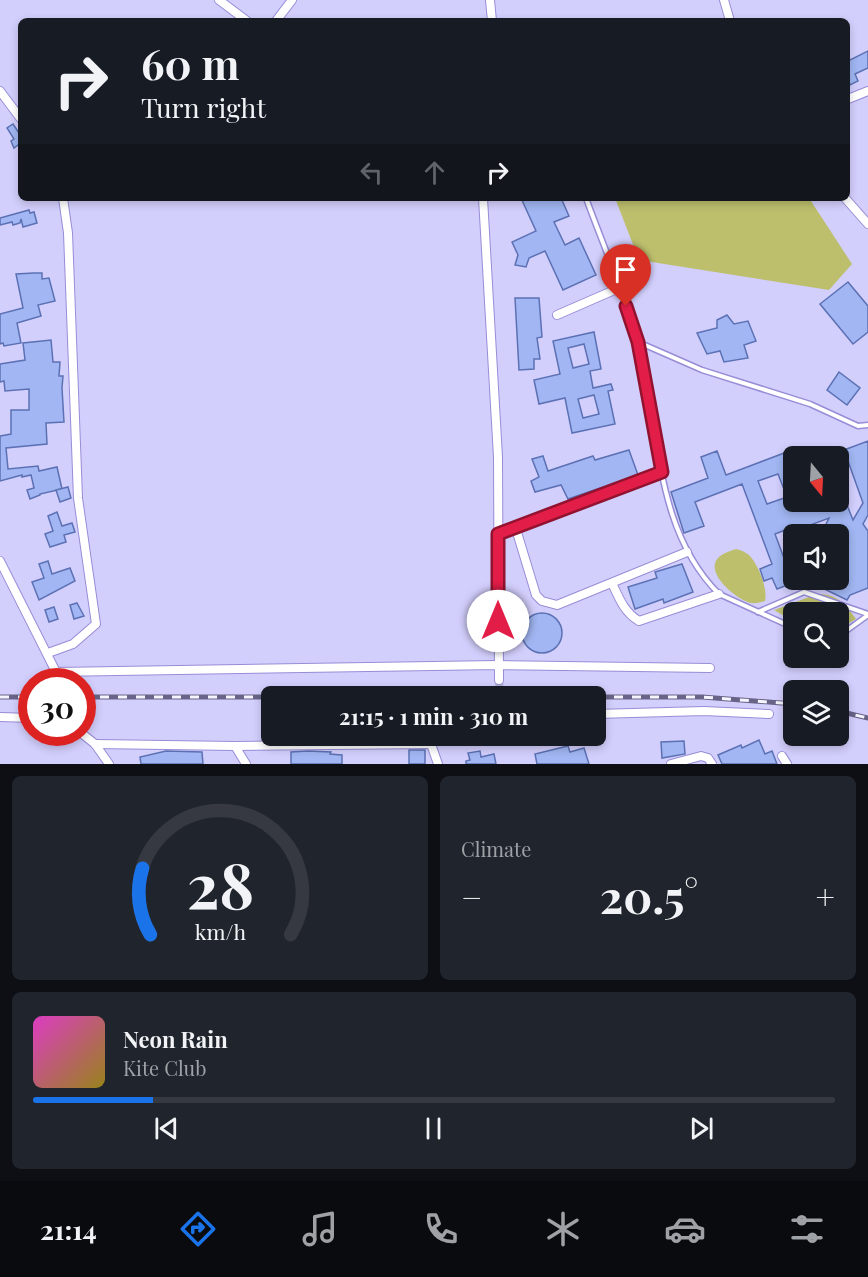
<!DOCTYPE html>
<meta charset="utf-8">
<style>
:root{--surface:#171b24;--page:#20242c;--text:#f1f3f6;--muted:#9ea1a6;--line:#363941;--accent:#1a73e8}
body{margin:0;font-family:"Playfair Display",serif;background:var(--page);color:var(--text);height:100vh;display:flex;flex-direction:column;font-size:22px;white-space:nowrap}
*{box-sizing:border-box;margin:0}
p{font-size:20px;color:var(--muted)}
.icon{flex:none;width:33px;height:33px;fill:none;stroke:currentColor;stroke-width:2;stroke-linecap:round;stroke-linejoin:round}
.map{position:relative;height:764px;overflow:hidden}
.details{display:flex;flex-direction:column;gap:12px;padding:12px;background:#0d0f14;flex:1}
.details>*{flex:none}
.guide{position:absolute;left:18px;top:18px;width:832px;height:183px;border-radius:9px;box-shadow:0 3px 9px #0003;background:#171b24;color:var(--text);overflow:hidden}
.needle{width:39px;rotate:162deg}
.tools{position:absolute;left:783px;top:446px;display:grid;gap:12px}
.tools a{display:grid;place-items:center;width:66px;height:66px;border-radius:9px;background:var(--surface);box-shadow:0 3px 9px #0003;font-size:30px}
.speed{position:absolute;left:18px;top:668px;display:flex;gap:12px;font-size:30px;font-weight:700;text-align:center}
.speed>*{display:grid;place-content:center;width:78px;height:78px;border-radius:50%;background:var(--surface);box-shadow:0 3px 9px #0003;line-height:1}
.speed .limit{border:9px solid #d22;background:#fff;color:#111}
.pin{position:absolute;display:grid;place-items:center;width:51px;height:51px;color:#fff;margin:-62px -26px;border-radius:50% 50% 50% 0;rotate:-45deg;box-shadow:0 0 6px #0007}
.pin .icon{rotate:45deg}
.me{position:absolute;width:66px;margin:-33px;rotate:0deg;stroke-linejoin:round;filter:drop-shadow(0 0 4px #0008)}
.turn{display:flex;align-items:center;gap:21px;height:126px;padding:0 24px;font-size:27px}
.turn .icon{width:78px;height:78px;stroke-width:2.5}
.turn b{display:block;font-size:42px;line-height:51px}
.lanes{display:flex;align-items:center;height:57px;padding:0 24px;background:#0003;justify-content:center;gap:30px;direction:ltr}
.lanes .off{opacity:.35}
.big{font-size:45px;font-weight:700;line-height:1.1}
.details .widget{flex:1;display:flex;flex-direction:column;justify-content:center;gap:9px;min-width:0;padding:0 21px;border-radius:9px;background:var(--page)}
.details .dial{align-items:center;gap:0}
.dial svg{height:156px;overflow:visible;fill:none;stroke:var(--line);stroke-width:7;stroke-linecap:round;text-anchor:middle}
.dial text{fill:var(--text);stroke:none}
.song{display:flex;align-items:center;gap:18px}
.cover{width:72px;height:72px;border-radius:9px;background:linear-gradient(135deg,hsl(310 70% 55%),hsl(50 70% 35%))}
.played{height:6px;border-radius:3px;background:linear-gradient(90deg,var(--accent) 15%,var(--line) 15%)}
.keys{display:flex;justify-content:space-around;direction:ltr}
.heat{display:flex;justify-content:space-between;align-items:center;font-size:33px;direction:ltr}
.details .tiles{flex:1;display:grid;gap:12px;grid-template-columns:1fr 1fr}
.widget:last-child{grid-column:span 2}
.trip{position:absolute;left:261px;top:686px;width:345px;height:60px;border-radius:9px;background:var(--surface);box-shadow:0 3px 9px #0003;font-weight:700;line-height:60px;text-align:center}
.menu{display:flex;height:96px;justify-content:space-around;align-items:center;background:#090b0e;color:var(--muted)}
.menu .icon{width:42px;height:42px}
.menu .active{color:var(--accent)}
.menu b{font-size:27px;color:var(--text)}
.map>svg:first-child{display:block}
.green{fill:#bdbf6d}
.building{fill:#a1b6f2;stroke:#5c71b4;stroke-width:1.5;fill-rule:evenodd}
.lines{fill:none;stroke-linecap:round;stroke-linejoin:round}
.street-tunnel{stroke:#b0acd6;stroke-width:8;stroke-dasharray:8 4;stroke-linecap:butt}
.lane-casing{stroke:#978dd7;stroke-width:7}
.street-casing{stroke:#978dd7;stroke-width:10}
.lane{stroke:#fff;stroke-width:4}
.street{stroke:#fff;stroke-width:8}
.rail-casing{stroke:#686487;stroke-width:5}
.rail{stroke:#f5f5fd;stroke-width:3;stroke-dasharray:9;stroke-linecap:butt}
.route-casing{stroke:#92132f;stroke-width:15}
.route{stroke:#e11d48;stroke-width:10}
</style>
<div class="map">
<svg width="868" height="764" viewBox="0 0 868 764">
<rect width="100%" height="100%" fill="#d3cffd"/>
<g class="green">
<path d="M615,198H809L852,264L829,290L639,260Z"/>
<path d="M736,549C741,550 745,552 749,555C758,564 768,588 765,601C761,602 756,604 751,603C737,600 704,573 718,558C723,553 730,551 736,549Z"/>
<path d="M817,594C838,594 845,604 856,619L839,629L838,612H794L793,621L774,610Z"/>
</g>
<g class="building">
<path d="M868,51V68L855,74L858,81L850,85L848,79V59V61Z"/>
<path d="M13,124L21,136V149L18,145L14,148L11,141L14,139L7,128Z"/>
<path d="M521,198H561L569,216L554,222L565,245L579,238L596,275L563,290L545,251L529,258L526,267L515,265L518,255L512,242L536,231Z"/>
<path d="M29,210L30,213L34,212L37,223L23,227L21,219L20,223L13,225L12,222L0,225V218Z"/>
<path d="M34,273H42V279L49,278L55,301L38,305L41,316L17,323L21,343L4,346L3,343L0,344V314L23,308L16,274Z"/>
<path d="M848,282L868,306V332L853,344L820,304Z"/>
<path d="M515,298H539L542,337L537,338L540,359H534V369L519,370Z"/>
<path d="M727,315L734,324L748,321L756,341L744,345L748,358L724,362L720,351L707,354L697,333L717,328V320Z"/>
<path d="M594,332L601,369L590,371L593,388L611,384L613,390L608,391L615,424L572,433L565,398L539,404L534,380L560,374L553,341ZM584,344L589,364L573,368L568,348ZM594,395L599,414L583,418L578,399Z"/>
<path d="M51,340L53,362H60L59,376H63L62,388L64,422L46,423L47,444L6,448L8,469L38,466L39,471L57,467L62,489L40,494V495L30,499L27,490L34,488L31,475L22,477V475L0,481V436L11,434V410H29V389L5,391L4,381L0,382V364L25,360L23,343Z"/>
<path d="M839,372L860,388L847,405L827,390Z"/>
<path d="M868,441V515L863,524L868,531V588L850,595L847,600L804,579H838V534H821L829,518L805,527L808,534H799L796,526L775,534L784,558L794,554V574L785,570L790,584L777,589L772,578L764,581L760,569L772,564L742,484L695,502L704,526L684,533L671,492L708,478L701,457L717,451L726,475L800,447L803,456H794V501H838L839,485L853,520L863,503L844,450ZM778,474L787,497L767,504L758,481Z"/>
<path d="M629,450L638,475L568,499L561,485L535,492L531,481L539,477L532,459L543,456L548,471L593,456L595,460Z"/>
<path d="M68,487L71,498L60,502L56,490Z"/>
<path d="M57,512L62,526L72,523L75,532L64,535L66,542L50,547L45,534L53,531L48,516Z"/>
<path d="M48,561L52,574L70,568L75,581L39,600L32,582L44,578L39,564Z"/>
<path d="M682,564L693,592L664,603L663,599L635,609L628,587L657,578L655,572Z"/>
<path d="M77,603L84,616L74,619L70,605Z"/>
<path d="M54,607L58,619L49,622L45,610Z"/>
<circle cx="542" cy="633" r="20"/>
<path d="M759,740L765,754L772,751L777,764H722L718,755L741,745L742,748Z"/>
<path d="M684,741L685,754L662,758L661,742Z"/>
<path d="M568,746L570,752L584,748L589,764H537L535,754Z"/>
<rect x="409" y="750" width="16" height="14"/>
<path d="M166,751L202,752L203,764H141L140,757Z"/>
<path d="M308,751L331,752L330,754L342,755V764H291V752Z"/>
<path d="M480,751L481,757L494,754L496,764H466V761L470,760L468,753Z"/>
</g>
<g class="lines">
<path class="street-tunnel" d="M499,680L500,696"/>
<g class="lane-casing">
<g id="lane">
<path d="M586,198C603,245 624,292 637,341C661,426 652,527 719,594L794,628"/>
<path d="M638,342L702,370L810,404L858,426L868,425"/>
<path d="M758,612L804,592L868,614"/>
<path d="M838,634L846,631L868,615"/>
</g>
</g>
<g class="street-casing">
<g id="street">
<path d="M219,0L247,21"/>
<path d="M490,0L492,21"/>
<path d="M724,0L730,21"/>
<path d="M276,21L292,0"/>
<path d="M0,91L21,119"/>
<path d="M848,99L868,91"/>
<path d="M483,198L498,457L499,680"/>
<path d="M845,198L868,224"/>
<path d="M557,315L619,288"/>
<path d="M516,529L536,595L542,601L557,605L687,552"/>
<path d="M498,534L662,472"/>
<path d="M0,561L56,672L498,665L710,668"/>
<path d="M612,583C619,598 624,612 639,621L719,594"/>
<path d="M48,653L73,644L96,624L78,498L68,233L63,198"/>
<path d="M596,714L704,711L769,714"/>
<path d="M0,717L32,718"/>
<path d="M80,732L95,744L109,764"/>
<path d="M432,735L431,744L438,764"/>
<path d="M95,744L235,746L431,744"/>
<path d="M235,746L246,764"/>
<path d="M782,756L787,764"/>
<path d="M671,764L701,756L708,758L712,764"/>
</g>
</g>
<use href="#lane" class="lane"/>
<use href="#street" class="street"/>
<g class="rail-casing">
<g id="rail">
<path d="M0,697H32"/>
<path d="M82,697H272"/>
<path d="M596,697H702L794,704"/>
<path d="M838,711L868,718"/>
</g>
</g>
<use href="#rail" class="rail"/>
</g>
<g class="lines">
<g class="route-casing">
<path id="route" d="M498,621V534L662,472L638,342L626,306"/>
</g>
<use href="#route" class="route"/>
</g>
</svg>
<div class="tools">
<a><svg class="needle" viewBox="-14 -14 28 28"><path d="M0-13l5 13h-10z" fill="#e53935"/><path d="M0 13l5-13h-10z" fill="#9ea1a6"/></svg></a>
<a><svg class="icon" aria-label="sound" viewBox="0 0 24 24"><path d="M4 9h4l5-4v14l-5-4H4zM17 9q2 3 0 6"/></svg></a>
<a><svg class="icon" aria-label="search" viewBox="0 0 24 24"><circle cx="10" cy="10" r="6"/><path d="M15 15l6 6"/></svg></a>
<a><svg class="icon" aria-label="layers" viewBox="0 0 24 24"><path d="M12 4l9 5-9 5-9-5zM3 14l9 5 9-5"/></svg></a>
</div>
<div class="speed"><div class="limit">30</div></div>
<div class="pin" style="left:626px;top:306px;background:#d93025"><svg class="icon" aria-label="arrive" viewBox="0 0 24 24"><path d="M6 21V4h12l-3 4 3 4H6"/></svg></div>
<svg class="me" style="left:498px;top:621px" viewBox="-20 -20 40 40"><circle r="19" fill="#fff"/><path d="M0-13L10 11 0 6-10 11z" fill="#e11d48"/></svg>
<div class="trip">21:15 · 1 min · 310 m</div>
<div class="guide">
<div class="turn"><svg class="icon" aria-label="right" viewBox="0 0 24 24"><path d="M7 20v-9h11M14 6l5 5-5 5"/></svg><div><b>60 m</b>Turn right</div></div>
<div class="lanes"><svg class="icon off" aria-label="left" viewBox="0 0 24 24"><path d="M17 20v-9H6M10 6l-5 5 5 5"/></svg><svg class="icon off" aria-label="ahead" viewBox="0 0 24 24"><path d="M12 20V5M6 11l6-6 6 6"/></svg><svg class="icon" aria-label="right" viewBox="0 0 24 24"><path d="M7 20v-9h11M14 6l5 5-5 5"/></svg></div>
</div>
</div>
<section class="details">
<div class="tiles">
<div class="widget dial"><svg viewBox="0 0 100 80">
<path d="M14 69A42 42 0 1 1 86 69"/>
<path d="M14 69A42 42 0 0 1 10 35" stroke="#1a73e8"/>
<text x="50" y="56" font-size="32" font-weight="700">28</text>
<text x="50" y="72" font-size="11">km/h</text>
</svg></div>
<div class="widget"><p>Climate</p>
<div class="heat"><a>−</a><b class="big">20.5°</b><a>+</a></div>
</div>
<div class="widget">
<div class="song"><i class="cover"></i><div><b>Neon Rain</b><p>Kite Club</p></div></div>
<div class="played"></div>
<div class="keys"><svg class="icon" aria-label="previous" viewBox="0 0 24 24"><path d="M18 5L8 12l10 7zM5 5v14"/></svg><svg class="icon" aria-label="pause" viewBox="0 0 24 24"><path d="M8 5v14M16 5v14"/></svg><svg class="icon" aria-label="next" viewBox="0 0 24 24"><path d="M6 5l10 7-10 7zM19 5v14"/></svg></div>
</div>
</div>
</section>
<nav class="menu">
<b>21:14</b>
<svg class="icon active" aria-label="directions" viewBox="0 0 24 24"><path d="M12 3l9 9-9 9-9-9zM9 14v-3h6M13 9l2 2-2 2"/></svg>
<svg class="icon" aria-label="music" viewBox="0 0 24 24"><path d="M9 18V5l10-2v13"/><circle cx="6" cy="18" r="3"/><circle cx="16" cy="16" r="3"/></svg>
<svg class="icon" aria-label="phone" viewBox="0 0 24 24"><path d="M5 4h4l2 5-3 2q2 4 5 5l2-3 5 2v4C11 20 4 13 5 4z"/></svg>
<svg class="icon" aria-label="climate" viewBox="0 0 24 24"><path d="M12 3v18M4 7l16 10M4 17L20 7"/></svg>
<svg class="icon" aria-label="car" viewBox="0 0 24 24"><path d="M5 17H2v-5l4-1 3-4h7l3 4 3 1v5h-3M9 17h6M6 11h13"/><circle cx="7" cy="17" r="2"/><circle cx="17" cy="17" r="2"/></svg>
<svg class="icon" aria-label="filters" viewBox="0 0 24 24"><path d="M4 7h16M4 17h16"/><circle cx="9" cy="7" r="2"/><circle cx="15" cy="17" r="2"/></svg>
</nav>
